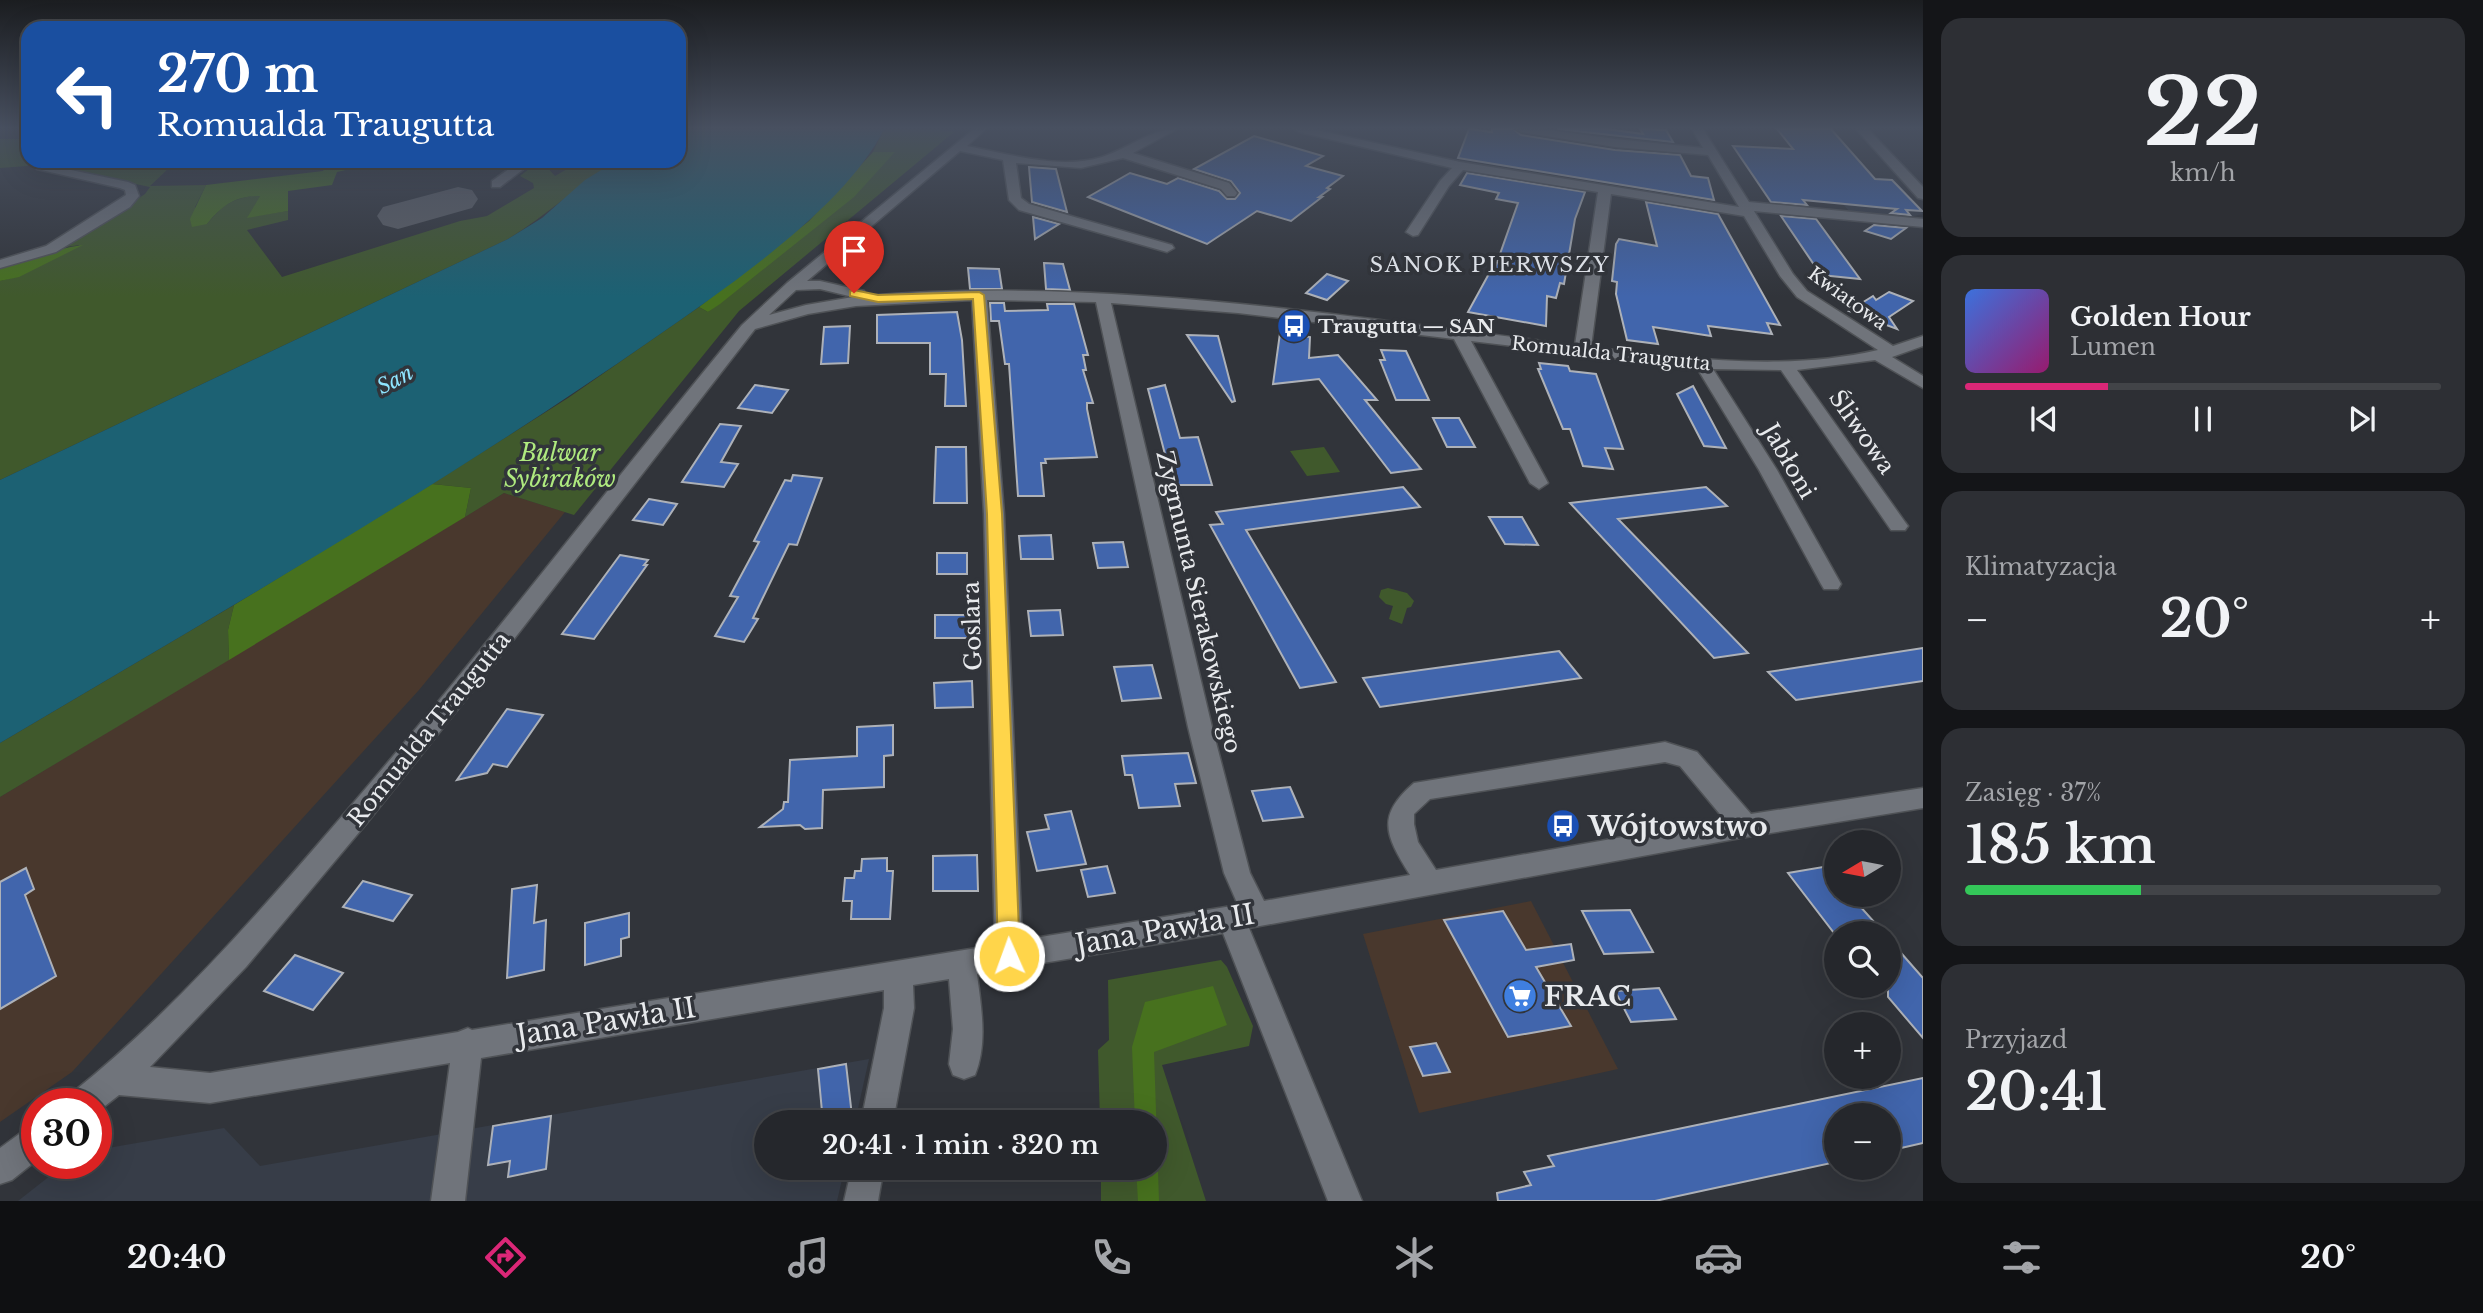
<!DOCTYPE html>
<html lang="pl">
<meta charset="utf-8">
<style>
:root{--surface:#25272c;--page:#2d2f34;--text:#f1f3f6;--muted:#a3a5a9;--line:#424448;--accent:#db2777}
body{margin:0;font-family:"Libre Baskerville",serif;background:var(--page);color:var(--text);height:100vh;display:flex;flex-direction:column;font-size:26px;white-space:nowrap}
*{box-sizing:border-box;margin:0}
p{font-size:23px;color:var(--muted)}
.icon{flex:none;width:38px;height:38px;fill:none;stroke:currentColor;stroke-width:2;stroke-linecap:round;stroke-linejoin:round}
.map{position:relative;flex:1;overflow:hidden}
.drawer{display:flex;flex-direction:column;gap:18px;padding:18px;background:#141518;width:560px}
.drawer>*{flex:none}
.hud{position:absolute;left:21px;top:21px;width:665px;height:147px;border-radius:21px;box-shadow:0 7px 28px #0002,0 0 0 2px var(--line);background:#1a4fa0;color:#fff;overflow:hidden}
.needle{width:46px;rotate:260deg}
.fabs{position:absolute;left:1824px;top:830px;display:grid;gap:14px}
.fabs a{display:grid;place-items:center;width:77px;height:77px;border-radius:50%;background:var(--surface);box-shadow:0 7px 28px #0002,0 0 0 2px var(--line);font-size:35px}
.speed{position:absolute;left:21px;top:1088px;display:flex;gap:14px;font-size:35px;font-weight:700;text-align:center}
.speed>*{display:grid;place-content:center;width:91px;height:91px;border-radius:50%;background:var(--surface);box-shadow:0 7px 28px #0002,0 0 0 2px var(--line);line-height:1}
.speed .limit{border:10px solid #d22;background:#fff;color:#111}
.pin{position:absolute;display:grid;place-items:center;width:60px;height:60px;color:#fff;margin:-72px -30px;border-radius:50% 50% 50% 0;rotate:-45deg;box-shadow:0 0 7px #0007}
.pin .icon{rotate:45deg}
.me{position:absolute;width:77px;margin:-38px;rotate:358deg;stroke-linejoin:round;filter:drop-shadow(0 0 5px #0008)}
.turn{display:flex;align-items:center;gap:24px;height:147px;padding:0 21px;font-size:32px}
.turn .icon{width:91px;height:91px;stroke-width:2.5}
.turn b{display:block;font-size:49px;line-height:60px}
.big{font-size:52px;font-weight:600;line-height:1.1}
.drawer .widget{flex:1;display:flex;flex-direction:column;justify-content:center;gap:10px;min-width:0;padding:0 24px;border-radius:21px;background:var(--page)}
.drawer .dial{align-items:center;gap:0}
.dial b{font-size:91px;line-height:1}
.song{display:flex;align-items:center;gap:21px}
.cover{width:84px;height:84px;border-radius:10px;background:linear-gradient(135deg,hsl(220 70% 55%),hsl(320 70% 35%))}
.played{height:7px;border-radius:4px;background:linear-gradient(90deg,var(--accent) 30%,var(--line) 30%)}
.keys{display:flex;justify-content:space-around;direction:ltr}
.heat{display:flex;justify-content:space-between;align-items:center;font-size:38px;direction:ltr}
.charge{height:10px;border-radius:5px;background:linear-gradient(90deg,#34c759 37%,var(--line) 0)}
.trip{position:absolute;left:754px;top:1110px;width:413px;height:70px;border-radius:35px;background:var(--surface);box-shadow:0 7px 28px #0002,0 0 0 2px var(--line);font-weight:600;line-height:70px;text-align:center}
.tabs{display:flex;height:112px;justify-content:space-around;align-items:center;background:#0f1012;color:var(--muted)}
.tabs .icon{width:49px;height:49px}
.tabs .on{color:var(--accent)}
.tabs b{font-size:32px;color:var(--text)}
main{display:flex;flex:1;min-height:0}
.map>svg:first-child{display:block}
.commercial{fill:#49382d}
.built{fill:#373d48}
.green{fill:#40592c}
.forest{fill:#47711e}
.water{fill:#1c6173}
.lines{fill:none;stroke-linecap:round;stroke-linejoin:round}
.taxiway{fill:#5d6066;fill-rule:evenodd}
.building{fill:#4165ac;stroke:#adb1b8;stroke-width:2}
.minor-casing{stroke:#4f5256;stroke-width:3}
.minor{fill:#70747b;fill-rule:evenodd}
.route{fill:#ffd54a;stroke:#a68a30;stroke-width:2}
.labels{text-anchor:middle;stroke-width:7;stroke-linejoin:round;paint-order:stroke}
.far-street-label{font-size:19px;fill:#e8eaed;stroke:#31343a}
.far-poi-label{font-size:19px;font-weight:bold;fill:#e8eaed;stroke:#31343a;text-anchor:start}
.far-neighbourhood-label{font-size:21px;letter-spacing:2px;fill:#dbdfe6;stroke:#31343a}
.far-water-label{font-size:21px;font-style:italic;fill:#8ee4fe;stroke:#31343a}
.street-label{font-size:23px;fill:#e8eaed;stroke:#31343a}
.park-label{font-size:23px;font-style:italic;fill:#afea7f;stroke:#31343a}
.near-poi-label{font-size:28px;font-weight:bold;fill:#e8eaed;stroke:#31343a;text-anchor:start}
.near-street-label{font-size:28px;fill:#e8eaed;stroke:#31343a}
</style>
<main>
<div class="map">
<svg width="1923" height="1201" viewBox="0 0 1923 1201">
<rect width="100%" height="100%" fill="#31343a"/>
<g class="commercial">
<path d="M504,493L565,512L419,690L72,1072L0,1122V797Z"/>
<path d="M1531,901L1618,1069L1419,1113L1363,934Z"/>
</g>
<g class="built">
<path d="M1814,173L1895,179L1923,214L1910,217L1851,213Z"/>
<path d="M869,1059L855,1122H766V1167H845L837,1201H18L65,1164H96V1150L224,1128L260,1166Z"/>
</g>
<g class="green">
<path d="M884,129H934L954,132L739,311L574,515L504,493L465,517L471,488L432,484L568,398L699,307L708,312L894,153L873,152Z"/>
<path d="M0,139H28V161H34L27,166L0,168Z"/>
<path d="M76,161H208L204,165L170,167L150,186L206,185L195,207L207,224C225,203 233,198 261,195L248,217L288,211V220L247,230L282,277L460,221L487,216L534,188L533,183L520,176L539,161H552L545,165L555,176L581,161H616C578,185 546,216 508,239L0,480V281L19,276L80,245L65,247L145,194L150,187L63,169Z"/>
<path d="M1324,447L1340,472L1307,476L1290,451Z"/>
<path d="M1388,588L1407,593L1414,601L1411,607L1407,608L1402,624L1389,619L1393,606L1386,604L1379,597L1381,590Z"/>
<path d="M234,605L228,630L229,660L0,797V743Z"/>
<path d="M1221,960L1227,967L1253,1026L1249,1046L1162,1065L1206,1201H1101V1167H1155V1122H1100L1098,1050L1109,1040L1108,980Z"/>
</g>
<g class="forest">
<path d="M873,152H895L854,197L720,304L708,312L699,307L809,221Z"/>
<path d="M330,161H352L346,170L337,172L332,185L288,191V211L247,218L260,196C235,196 223,205 207,224L192,227L190,219L206,185L323,171Z"/>
<path d="M83,245L19,277L0,281V267C28,261 55,248 83,245Z"/>
<path d="M432,484L471,488L465,517L229,660L228,630L234,605Z"/>
<path d="M1213,986L1227,1025L1154,1052L1159,1201H1138L1136,1167H1155V1122H1135L1132,1047L1145,1002Z"/>
</g>
<path class="water" d="M679,129H884C845,208 726,288 653,339C443,485 220,613 0,743V480L508,239L542,218L585,180L616,161H679Z"/>
<g class="lines">
<path class="taxiway" d="M458,187L472,190L478,199L472,208L398,229L383,225L377,216L383,207Z"/>
</g>
<g class="building">
<path d="M1469,129L1492,132V129H1513L1521,135L1615,150L1680,155L1691,176L1708,178L1714,200L1458,158Z"/>
<path d="M1557,129H1606L1643,134L1640,129L1666,130L1673,142Z"/>
<path d="M1777,129H1831L1875,179L1892,180L1922,211L1906,210L1910,215L1891,213L1897,209L1803,200L1807,205L1771,202L1733,146L1793,149Z"/>
<path d="M1254,136L1323,156L1306,166L1343,176L1327,188L1330,189L1319,197H1322L1291,221L1257,211L1207,244L1088,197L1130,173L1167,184L1178,178L1219,191L1227,199H1235L1240,193L1231,181L1194,169Z"/>
<path d="M1029,167L1056,169L1067,212L1032,202Z"/>
<path d="M1467,173L1585,192L1575,219L1564,284L1560,283L1556,298L1547,296L1546,326L1468,312L1491,270L1494,271L1518,203L1496,199L1499,193L1460,185Z"/>
<path d="M1646,202L1718,214L1780,325L1767,323L1772,334L1708,326L1711,336L1653,327L1658,344L1627,340L1616,294L1617,282L1612,281L1616,244L1619,239L1657,246Z"/>
<path d="M1781,216L1816,219L1860,279L1821,275Z"/>
<path d="M1033,217L1059,224L1035,239Z"/>
<path d="M1874,225L1906,228L1891,239L1865,231Z"/>
<path d="M1044,263L1063,264L1070,290L1046,289Z"/>
<path d="M968,268L999,269L1002,289H970Z"/>
<path d="M1327,274L1348,281L1327,300L1306,293Z"/>
<path d="M1889,292L1913,301L1889,317L1897,329L1849,311L1873,296L1876,300Z"/>
<path d="M990,303H1004L1005,311L1048,310L1047,304H1074L1088,355H1083L1086,370H1083L1093,403H1087V409L1097,457L1045,459L1046,463H1041L1044,496H1018L1009,364H1005L999,321H991Z"/>
<path d="M957,312L962,340L966,406H945L946,374H930V343H877V315Z"/>
<path d="M850,326L848,363L821,364L824,327Z"/>
<path d="M1280,333L1310,337L1309,358L1338,355L1377,400H1365L1421,469L1391,473L1319,379L1273,384Z"/>
<path d="M1187,335L1218,336L1235,401L1232,402Z"/>
<path d="M1381,350L1406,351L1429,400H1396L1380,360H1385Z"/>
<path d="M1539,363L1568,366L1570,371L1596,374L1623,449L1605,448L1613,469L1583,466L1570,429H1563L1538,369H1541Z"/>
<path d="M755,385L788,390L772,413L738,408Z"/>
<path d="M1165,385L1180,438L1198,437L1212,485H1173L1148,389Z"/>
<path d="M1693,386L1726,448L1704,446L1677,394Z"/>
<path d="M1433,418H1459L1475,447H1447Z"/>
<path d="M720,424L741,426L721,462L738,464L724,487L682,482Z"/>
<path d="M936,447H966L967,503H934Z"/>
<path d="M793,475L822,478L797,545L789,544L753,618L758,619L744,642L715,636L738,597L730,596L759,542L754,541L785,480L791,481Z"/>
<path d="M1403,487L1420,507L1246,530L1336,682L1300,688L1210,525L1223,524L1216,512Z"/>
<path d="M1706,487L1727,506L1618,519L1748,653L1714,658L1570,503Z"/>
<path d="M649,499L677,504L663,525L633,520Z"/>
<path d="M1489,517H1522L1538,545L1505,544Z"/>
<path d="M1051,535L1053,559H1021L1019,536Z"/>
<path d="M1123,542L1128,567L1098,568L1093,543Z"/>
<rect x="937" y="553" width="30" height="21"/>
<path d="M620,555L648,560L644,565H647L594,639L562,634Z"/>
<path d="M1060,610L1063,635L1031,636L1028,611Z"/>
<path d="M935,615H969L970,638H935Z"/>
<path d="M1923,648V681L1796,700L1768,672Z"/>
<path d="M1559,651L1581,678L1380,707L1363,678Z"/>
<path d="M1152,665L1161,698L1122,701L1114,667Z"/>
<path d="M972,681L973,707L935,708L934,683Z"/>
<path d="M507,709L543,715L507,767L493,764L487,773L457,780Z"/>
<path d="M893,725V755L884,756V787L823,790L822,828L805,829L800,825L760,827L783,809L784,802H788L790,760L857,756V727Z"/>
<path d="M1188,753L1196,783L1175,784L1180,806L1139,808L1132,775H1125L1122,756Z"/>
<path d="M1290,787L1303,817L1263,821L1252,791Z"/>
<path d="M1071,811L1086,864L1037,871L1027,832L1049,829L1045,815Z"/>
<path d="M977,855L978,891H933V856Z"/>
<path d="M887,858V871H893L890,919H851L852,901H843L845,878H854L855,871H861L862,859Z"/>
<path d="M1107,866L1115,893L1088,897L1081,870Z"/>
<path d="M1823,867L1836,881V897L1850,895L1884,933H1834L1788,873Z"/>
<path d="M26,868L34,889L25,895L56,976L0,1009V882Z"/>
<path d="M363,881L412,895L393,921L343,907Z"/>
<path d="M537,885L534,923L546,920L544,970L507,978L512,889Z"/>
<path d="M1630,910L1653,952L1604,954L1582,911Z"/>
<path d="M1503,911L1526,950L1571,944L1574,960L1536,967L1571,1026L1508,1037L1444,920Z"/>
<path d="M629,913V937L621,939V956L585,965V923Z"/>
<path d="M1888,938L1923,978V1038L1888,997Z"/>
<path d="M295,955L343,973L313,1010L264,991Z"/>
<path d="M1659,988L1676,1019L1631,1022L1615,991Z"/>
<path d="M1436,1043L1450,1072L1423,1076L1410,1047Z"/>
<path d="M846,1064L852,1116L823,1122L818,1069Z"/>
<path d="M1923,1078V1143L1888,1151V1115H1836V1162L1655,1201H1498L1497,1193L1531,1185L1524,1172L1554,1166L1548,1156Z"/>
<path d="M551,1116L546,1169L508,1177L510,1161L488,1165L493,1126Z"/>
</g>
<g class="lines">
<g class="minor-casing">
<g id="minor">
<path d="M974,129H986L967,146C1009,154 1060,170 1102,157C1127,149 1151,129 1177,129L1133,153L1229,183L1237,193L1235,196H1227L1221,189L1123,158L1081,168L1016,163L1021,198L1029,204L1172,245L1174,248L1167,252L1019,210L1009,200L1003,160L960,151L807,281H820L864,291L865,296C1102,276 1340,316 1575,345L1598,192L1463,170L1449,186L1418,235L1413,236L1406,232L1440,181L1452,168L1299,132L1294,129H1312L1460,162L1739,207L1708,155L1615,147L1521,132L1515,129H1541L1615,139L1703,148L1692,129H1703L1749,202L1923,219V227L1754,211L1793,274L1807,291L1893,346L1923,336V346L1892,357L1923,376V388L1875,360L1797,370L1905,522L1908,526L1905,530H1891L1781,370L1713,369L1777,470L1841,584L1838,589H1824L1821,584L1759,470L1697,368L1471,341L1548,483L1539,489L1530,483L1454,339L1238,313L1111,303L1212,727L1250,873L1264,901L1410,875C1385,835 1376,816 1414,783L1665,742L1697,752L1751,814L1923,788V808L1746,837L1249,928L1362,1201H1328L1223,933L977,974C981,1007 988,1043 975,1075L964,1079L953,1075L949,1064L953,1029L949,979L913,985L914,1008L893,1122H861L884,1008V990L481,1058L465,1201H431L450,1063L210,1103L119,1095L96,1113V1104H67L72,1093C169,1015 250,923 331,829C473,665 604,492 742,325L787,283ZM1611,194L1744,216L1780,276L1797,297L1878,350C1784,372 1684,358 1591,347ZM820,289L853,297L806,305L769,315L796,290ZM972,300L984,514L995,945L472,1030L468,1028L458,1032L210,1073L150,1067L246,967L366,824L514,639L755,329L808,314L856,306ZM987,300L1096,302L1188,727L1224,873L1238,905L1022,940L1004,514ZM1665,762L1680,766L1724,819L1436,870L1418,842L1414,824V814L1430,799Z"/>
<path d="M1856,129H1868L1923,187V199L1918,198Z"/>
<path d="M36,161H48L47,164L52,166L128,182L135,185L139,196L130,207L56,252L0,268V260L46,246L126,195L125,190L120,188L37,169Z"/>
<path d="M520,161H534L500,187H492V181Z"/>
<path d="M37,1124V1160L12,1180L0,1184V1148L26,1129Z"/>
<path d="M852,1167H884L878,1201H844Z"/>
</g>
</g>
<use href="#minor" class="minor"/>
</g>
<linearGradient id="sky" x2="0" y2="1"><stop stop-color="#1b1d20"/><stop offset="0.43" stop-color="#485060"/><stop offset="1" stop-color="#485060" stop-opacity="0"/></linearGradient>
<rect width="1923" height="297" fill="url(#sky)"/>
<path class="route" d="M854,290L878,295L979,292L984,295L1002,514L1020,956L1016,963L1009,966L1001,963L998,956L987,514L973,299L878,302L850,296V291Z"/>
<defs>
<g id="bus-disc" transform="scale(1.75)"><circle r="9.5" fill="#1a4fb4" stroke="#31343a"/><path d="M-5-6H5V4H4V6H2V4H-2V6H-4V4H-5ZM-3.5-4V0h7V-4ZM-3.5 1.2v1.5H-2V1.2ZM2 1.2v1.5H3.5V1.2Z" fill="#fff"/></g>
<g id="supermarket-disc" transform="scale(1.75)"><circle r="9.5" fill="#3f7fe0" stroke="#31343a"/><path d="M-6-5.5h2.5l.6 2H6L4.5 2H-2.5L-4.4-4H-6ZM-1.5 3.2a1.3 1.3 0 1 0 .1 0ZM3 3.2a1.3 1.3 0 1 0 .1 0Z" fill="#fff"/></g>
</defs>
<g fill-rule="evenodd">
<use href="#bus-disc" x="1294" y="326"/>
<use href="#bus-disc" x="1563" y="826"/>
<use href="#supermarket-disc" x="1520" y="996"/>
</g>
<g class="labels">
<g class="far-street-label">
<text transform="translate(1848 298) rotate(36)" y="7">Kwiatowa</text>
<text transform="translate(1611 353) rotate(6)" y="7">Romualda Traugutta</text>
</g>
<g class="far-poi-label">
<text x="1318" y="333">Traugutta — SAN</text>
</g>
<g class="far-neighbourhood-label">
<text x="1490" y="272">SANOK PIERWSZY</text>
</g>
<g class="far-water-label">
<text transform="translate(395 380) rotate(-28)" y="7">San</text>
</g>
<g class="street-label">
<text transform="translate(1862 432) rotate(55)" y="8">Śliwowa</text>
<text transform="translate(1789 461) rotate(60)" y="8">Jabłoni</text>
<text transform="translate(1199 602) rotate(77)" y="8">Zygmunta Sierakowskiego</text>
<text transform="translate(972 626) rotate(-92)" y="8">Goslara</text>
<text transform="translate(429 729) rotate(-51)" y="8">Romualda Traugutta</text>
</g>
<g class="park-label">
<text x="560" y="461">Bulwar<tspan x="560" dy="26">Sybiraków</tspan></text>
</g>
<g class="near-poi-label">
<text x="1588" y="836">Wójtowstwo</text>
<text x="1544" y="1006">FRAC</text>
</g>
<g class="near-street-label">
<text transform="translate(1165 929) rotate(-10)" y="10">Jana Pawła II</text>
<text transform="translate(606 1021) rotate(-9)" y="10">Jana Pawła II</text>
</g>
</g>
</svg>
<div class="fabs">
<a><svg class="needle" viewBox="-14 -14 28 28"><path d="M0-13l5 13h-10z" fill="#e53935"/><path d="M0 13l5-13h-10z" fill="#a3a5a9"/></svg></a>
<a><svg class="icon" aria-label="search" viewBox="0 0 24 24"><circle cx="10" cy="10" r="6"/><path d="M15 15l6 6"/></svg></a>
<a>+</a>
<a>−</a>
</div>
<div class="speed"><div class="limit">30</div></div>
<div class="pin" style="left:854px;top:293px;background:#d93025"><svg class="icon" aria-label="arrive" viewBox="0 0 24 24"><path d="M6 21V4h12l-3 4 3 4H6"/></svg></div>
<svg class="me" style="left:1009px;top:956px" viewBox="-20 -20 40 40"><circle r="17" fill="#ffd54a" stroke="#fff" stroke-width="3"/><path d="M0-11L8 9 0 5-8 9z" fill="#fff"/></svg>
<div class="trip">20:41 · 1 min · 320 m</div>
<div class="hud">
<div class="turn"><svg class="icon" aria-label="left" viewBox="0 0 24 24"><path d="M17 20v-9H6M10 6l-5 5 5 5"/></svg><div><b>270 m</b>Romualda Traugutta</div></div>
</div>
</div>
<section class="drawer">
<div class="widget dial"><b>22</b><p>km/h</p></div>
<div class="widget">
<div class="song"><i class="cover"></i><div><b>Golden Hour</b><p>Lumen</p></div></div>
<div class="played"></div>
<div class="keys"><svg class="icon" aria-label="previous" viewBox="0 0 24 24"><path d="M18 5L8 12l10 7zM5 5v14"/></svg><svg class="icon" aria-label="pause" viewBox="0 0 24 24"><path d="M8 5v14M16 5v14"/></svg><svg class="icon" aria-label="next" viewBox="0 0 24 24"><path d="M6 5l10 7-10 7zM19 5v14"/></svg></div>
</div>
<div class="widget"><p>Klimatyzacja</p>
<div class="heat"><a>−</a><b class="big">20°</b><a>+</a></div>
</div>
<div class="widget"><p>Zasięg · 37%</p><b class="big">185 km</b><div class="charge"></div></div>
<div class="widget"><p>Przyjazd</p><b class="big">20:41</b></div>
</section>
</main>
<nav class="tabs">
<b>20:40</b>
<svg class="icon on" aria-label="directions" viewBox="0 0 24 24"><path d="M12 3l9 9-9 9-9-9zM9 14v-3h6M13 9l2 2-2 2"/></svg>
<svg class="icon" aria-label="music" viewBox="0 0 24 24"><path d="M9 18V5l10-2v13"/><circle cx="6" cy="18" r="3"/><circle cx="16" cy="16" r="3"/></svg>
<svg class="icon" aria-label="phone" viewBox="0 0 24 24"><path d="M5 4h4l2 5-3 2q2 4 5 5l2-3 5 2v4C11 20 4 13 5 4z"/></svg>
<svg class="icon" aria-label="climate" viewBox="0 0 24 24"><path d="M12 3v18M4 7l16 10M4 17L20 7"/></svg>
<svg class="icon" aria-label="car" viewBox="0 0 24 24"><path d="M5 17H2v-5l4-1 3-4h7l3 4 3 1v5h-3M9 17h6M6 11h13"/><circle cx="7" cy="17" r="2"/><circle cx="17" cy="17" r="2"/></svg>
<svg class="icon" aria-label="filters" viewBox="0 0 24 24"><path d="M4 7h16M4 17h16"/><circle cx="9" cy="7" r="2"/><circle cx="15" cy="17" r="2"/></svg>
<b>20°</b>
</nav>
